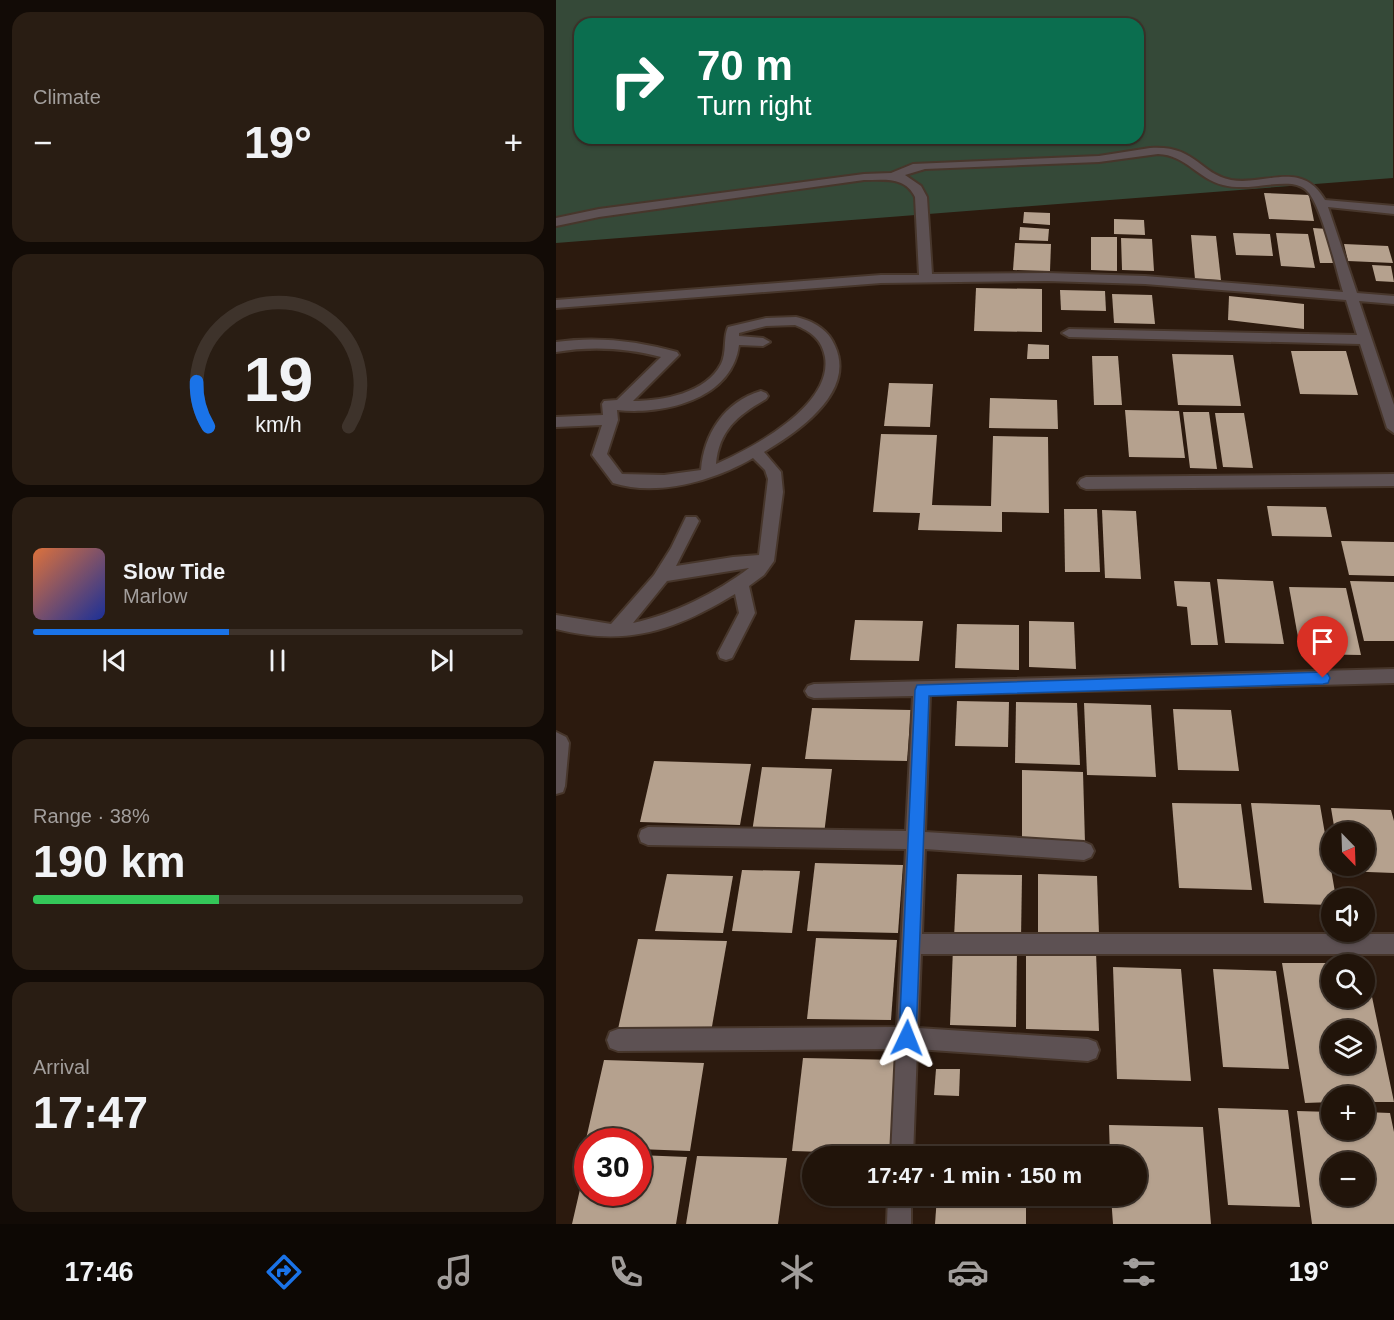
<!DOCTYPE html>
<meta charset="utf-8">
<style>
:root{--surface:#21140a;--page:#291d13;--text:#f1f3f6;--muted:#a29e9c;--line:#3e332b;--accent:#1a73e8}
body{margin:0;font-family:Arial,sans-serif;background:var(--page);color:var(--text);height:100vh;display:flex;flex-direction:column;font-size:22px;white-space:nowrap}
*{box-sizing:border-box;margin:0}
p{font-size:20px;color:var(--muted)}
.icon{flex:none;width:33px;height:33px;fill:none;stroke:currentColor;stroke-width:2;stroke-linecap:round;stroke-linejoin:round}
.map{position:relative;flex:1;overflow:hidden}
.details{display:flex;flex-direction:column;gap:12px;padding:12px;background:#120b06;width:556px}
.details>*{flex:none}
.hud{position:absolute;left:18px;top:18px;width:570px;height:126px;border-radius:18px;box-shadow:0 2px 4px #0004,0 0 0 2px var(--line);background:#0b6e4f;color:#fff;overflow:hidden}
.needle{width:39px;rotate:157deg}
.controls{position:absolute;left:765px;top:822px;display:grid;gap:12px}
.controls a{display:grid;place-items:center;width:54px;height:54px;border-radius:50%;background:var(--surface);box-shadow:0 2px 4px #0004,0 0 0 2px var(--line);font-size:30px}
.speed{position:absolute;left:18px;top:1128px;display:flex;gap:12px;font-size:30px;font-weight:700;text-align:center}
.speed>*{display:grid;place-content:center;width:78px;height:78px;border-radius:50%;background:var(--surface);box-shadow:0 2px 4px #0004,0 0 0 2px var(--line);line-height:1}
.speed .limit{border:9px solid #d22;background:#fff;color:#111}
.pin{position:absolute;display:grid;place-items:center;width:51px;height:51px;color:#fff;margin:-62px -26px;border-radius:50% 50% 50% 0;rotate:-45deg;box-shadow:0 0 6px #0007}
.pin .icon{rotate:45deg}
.me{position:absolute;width:66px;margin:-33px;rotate:2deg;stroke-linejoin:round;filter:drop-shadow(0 0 4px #0008)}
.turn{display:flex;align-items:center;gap:21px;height:126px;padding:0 24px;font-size:27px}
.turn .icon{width:78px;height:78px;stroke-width:2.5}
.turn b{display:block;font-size:42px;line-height:51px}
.big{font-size:45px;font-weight:800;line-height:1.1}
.details .tile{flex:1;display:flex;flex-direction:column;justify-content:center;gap:9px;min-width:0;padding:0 21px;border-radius:18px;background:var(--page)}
.details .dial{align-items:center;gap:0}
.dial svg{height:156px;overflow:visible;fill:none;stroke:var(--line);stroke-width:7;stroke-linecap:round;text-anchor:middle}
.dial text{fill:var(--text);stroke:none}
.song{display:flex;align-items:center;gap:18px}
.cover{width:72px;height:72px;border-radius:9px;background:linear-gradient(135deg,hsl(20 70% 55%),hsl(230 70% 35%))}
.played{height:6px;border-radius:3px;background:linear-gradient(90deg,var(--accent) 40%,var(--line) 40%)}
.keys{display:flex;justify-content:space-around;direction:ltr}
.heat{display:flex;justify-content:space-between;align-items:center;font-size:33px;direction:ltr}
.charge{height:9px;border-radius:4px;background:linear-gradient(90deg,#34c759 38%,var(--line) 0)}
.trip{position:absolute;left:246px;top:1146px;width:345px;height:60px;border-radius:30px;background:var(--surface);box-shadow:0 2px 4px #0004,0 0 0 2px var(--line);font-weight:800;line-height:60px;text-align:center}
.tab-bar{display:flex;height:96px;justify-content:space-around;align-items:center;background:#0d0804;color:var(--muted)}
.tab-bar .icon{width:42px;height:42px}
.tab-bar .active{color:var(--accent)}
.tab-bar b{font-size:27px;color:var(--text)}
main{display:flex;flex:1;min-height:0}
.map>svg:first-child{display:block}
.green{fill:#354938;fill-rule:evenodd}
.building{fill:#b5a18e;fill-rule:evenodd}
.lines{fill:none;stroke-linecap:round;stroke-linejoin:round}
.minor-casing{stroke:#47362b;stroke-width:4}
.minor{fill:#5d5153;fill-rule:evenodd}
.route{fill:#1a73e8;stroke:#114b97;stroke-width:1.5}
</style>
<main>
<section class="details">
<div class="tile"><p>Climate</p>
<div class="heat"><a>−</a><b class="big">19°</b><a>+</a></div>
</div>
<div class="tile dial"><svg viewBox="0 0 100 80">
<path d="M14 69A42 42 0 1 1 86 69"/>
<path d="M14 69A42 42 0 0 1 8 46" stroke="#1a73e8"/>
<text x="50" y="56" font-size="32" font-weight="700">19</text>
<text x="50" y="72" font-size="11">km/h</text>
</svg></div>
<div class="tile">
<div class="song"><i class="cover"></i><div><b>Slow Tide</b><p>Marlow</p></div></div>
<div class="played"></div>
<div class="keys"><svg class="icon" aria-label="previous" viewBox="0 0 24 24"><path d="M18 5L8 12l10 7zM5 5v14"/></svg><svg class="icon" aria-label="pause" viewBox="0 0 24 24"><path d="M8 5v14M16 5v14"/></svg><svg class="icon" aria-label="next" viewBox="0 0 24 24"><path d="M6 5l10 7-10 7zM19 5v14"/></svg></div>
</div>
<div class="tile"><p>Range · 38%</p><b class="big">190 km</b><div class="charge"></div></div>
<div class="tile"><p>Arrival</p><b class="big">17:47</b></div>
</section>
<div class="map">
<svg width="838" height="1224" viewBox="0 0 838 1224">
<rect width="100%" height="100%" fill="#2c1a0e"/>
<path class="green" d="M0,0H837V178L0,243ZM24,24H582V138H24Z"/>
<g class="building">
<path d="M708,193L753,195L758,221L713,219Z"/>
<path d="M468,212L494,213V225L467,223Z"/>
<path d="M558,219L588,220L589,235L558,234Z"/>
<path d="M464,227L493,229L492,241L463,240Z"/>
<path d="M757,228L771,229L778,263H764Z"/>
<path d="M677,233L714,234L717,256L680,255Z"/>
<path d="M720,233L752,234L759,268L725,266Z"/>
<path d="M635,235L660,236L665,280L639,279Z"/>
<path d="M535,237H561V271L535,270Z"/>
<path d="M565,238L596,239L598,271L566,270Z"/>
<path d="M459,243L495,244L494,271L457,270Z"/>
<path d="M788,244L832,246L837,263L792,261Z"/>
<path d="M816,265L835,266L838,282L820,281Z"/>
<path d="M420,288L486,289V332L418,331Z"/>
<path d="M504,290L549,291L550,311L505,310Z"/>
<path d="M556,294L596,295L599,324L558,323Z"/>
<path d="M673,296L748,304V329L672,320Z"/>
<path d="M472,344L493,345V359H471Z"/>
<path d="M735,351H790L802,395L744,394Z"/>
<path d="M616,354L677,355L685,406L622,405Z"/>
<path d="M536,356H562L566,405H538Z"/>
<path d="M333,383L377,384L374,427L328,426Z"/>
<path d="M434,398L501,400L502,429L433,428Z"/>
<path d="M569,410L623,411L629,458L573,457Z"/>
<path d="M627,412H653L661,469L634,468Z"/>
<path d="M659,413H688L697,468L667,467Z"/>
<path d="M325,434L381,435L376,505L435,506L437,436L492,437L493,513L446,512V532L362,530L364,513L317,512Z"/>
<path d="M711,506L770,507L776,537L716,536Z"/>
<path d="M508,509H541L544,572H509Z"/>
<path d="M546,510L580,511L585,579L549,578Z"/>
<path d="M785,541L838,542V576L793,575Z"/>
<path d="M661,579L717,581L728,644L669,643Z"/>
<path d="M618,581L654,582L662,645H635L631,607L621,606Z"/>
<path d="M794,581L838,582V641H808Z"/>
<path d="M733,587L790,588L805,655L745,654Z"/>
<path d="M299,620L367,621L363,661L294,660Z"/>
<path d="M473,621L518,622L520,669L473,667Z"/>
<path d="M401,624L463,625V670L399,668Z"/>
<path d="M401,701L453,702L452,747L399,746Z"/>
<path d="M460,702L521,703L524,765L459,763Z"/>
<path d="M528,703L595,705L600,777L531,775Z"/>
<path d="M256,708L355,710L351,761L249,759Z"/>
<path d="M617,709L675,710L683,771L622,770Z"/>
<path d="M98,761L195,764L184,825L84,822Z"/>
<path d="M206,767L276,769L268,834L196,832Z"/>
<path d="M466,770L527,772L529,843L466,842Z"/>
<path d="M616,803L685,804L696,890L623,888Z"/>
<path d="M695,803L764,805L780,898H776V905L708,903Z"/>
<path d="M775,808L835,810L838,821V873L786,871L785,866H808V832H779Z"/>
<path d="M259,863L347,865L342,933L251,931Z"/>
<path d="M186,870L244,871L236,933L176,931Z"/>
<path d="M111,874L177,876L167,933L99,931Z"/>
<path d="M401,874L466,875L465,940L398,938Z"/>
<path d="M482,874L541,876L543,934L482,932Z"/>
<path d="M260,938L341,940L335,1020L251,1019Z"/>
<path d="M82,939L171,941L155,1032L62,1029Z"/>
<path d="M397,948L461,949L460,1027L394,1025Z"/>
<path d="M470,950L540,952L543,1031L470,1029Z"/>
<path d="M726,963H776V998H808L810,968L838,1102H808V1096H776V1102L749,1103ZM776,1030H808V1064H776Z"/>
<path d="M557,967L625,969L635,1081L561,1079Z"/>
<path d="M657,969L720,971L733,1069L667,1067Z"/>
<path d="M247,1058L343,1060L336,1154L236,1151Z"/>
<path d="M48,1060L148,1063L134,1151L82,1149V1142H32V1148H28Z"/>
<path d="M380,1069H404L403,1096L378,1095Z"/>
<path d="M662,1108L732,1110L744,1207L672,1205Z"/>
<path d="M741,1111L776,1112V1130H808V1112L834,1113L838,1132V1224H756ZM776,1162H808V1196H776Z"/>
<path d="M553,1125L647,1127L655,1224H557L555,1196H580V1156H554Z"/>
<path d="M82,1155L131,1157L120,1224H16L31,1159L32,1192H82Z"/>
<path d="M141,1156L231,1158L222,1224H130Z"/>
<path d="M381,1196H470V1224H379Z"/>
</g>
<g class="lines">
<g class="minor-casing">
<g id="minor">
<path d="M594,148C640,145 642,173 675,180C710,186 745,159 769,200L838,206V214L772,207L801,293L838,296V304L803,301L838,405V433L831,428L804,344L513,337L506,333L513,329L801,335L790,300L589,284L491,281L325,283L0,308V300L325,275H363L359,197C349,176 328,180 308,180L43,217L0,226V218L43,209L308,174L335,173L357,164L543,156ZM602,154C630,155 642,179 667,185C690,191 713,182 736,184C742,185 748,187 752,192C766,208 780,269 787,292L589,276L491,273L376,274L371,197L365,186L349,175L369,169L543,162Z"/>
<path d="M240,317C257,321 272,329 279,346C300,392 242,432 208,452L225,472L227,492L218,561L208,575L193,586L199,613L176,658L170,660L164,658L162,653L183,613L179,594C118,631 70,647 0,629V615L55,624L98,575L115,548L130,517H140L143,521L120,566L177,557L203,555L212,479L209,470L197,458C158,481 101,497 57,483L36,455L46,425L0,427V417L47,415L46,404L48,401L61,400L105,357C70,348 36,346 0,352V342C42,336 81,341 121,352L123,355L77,401C107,401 150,393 165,364C171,352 167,338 172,327L210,318ZM239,325C254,331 266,339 269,357C277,405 197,448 160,464C163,430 182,415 210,399L212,396L210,393L205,391C168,402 148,434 145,470L108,475L66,474L51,454L62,420L61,410C107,415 176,400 183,345L207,346L214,342L207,338L183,336V333L210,326ZM193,568C160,593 118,614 77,623L111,581Z"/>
<path d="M838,474V486L530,489L525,487L522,483L525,479L530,477Z"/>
<path d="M838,669V683L374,695L369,832L528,842L535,845L538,851L535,857L528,860L369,849L366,934H838V954H365L362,1028L532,1039L540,1042L543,1050L540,1058L532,1061L361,1049L357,1156H335L340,1049L62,1051L54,1048L51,1040L54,1032L62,1029L341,1027L350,849L92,845L85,842L83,836L85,830L92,827L350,831L357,696L258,698L252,696L249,691L252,686L258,684Z"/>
<path d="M0,732L10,737L13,743L9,786L7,792L0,794Z"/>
<path d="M332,1196H355V1224H331Z"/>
</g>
</g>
<use href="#minor" class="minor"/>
</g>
<path class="route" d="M767,672L772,674L774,678L772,683L767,684L373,696L360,1038L358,1045L351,1047L345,1045L343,1038L359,690L361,685Z"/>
</svg>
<div class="controls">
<a><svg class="needle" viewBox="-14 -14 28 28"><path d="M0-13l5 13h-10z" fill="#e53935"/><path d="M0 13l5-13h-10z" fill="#a29e9c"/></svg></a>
<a><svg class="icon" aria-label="sound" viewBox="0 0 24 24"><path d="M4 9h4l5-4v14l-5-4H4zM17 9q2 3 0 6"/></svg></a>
<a><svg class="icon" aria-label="search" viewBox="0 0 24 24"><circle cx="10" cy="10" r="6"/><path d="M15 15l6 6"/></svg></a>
<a><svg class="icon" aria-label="layers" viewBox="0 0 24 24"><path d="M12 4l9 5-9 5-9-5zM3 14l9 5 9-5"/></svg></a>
<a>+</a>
<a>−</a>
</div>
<div class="speed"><div class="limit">30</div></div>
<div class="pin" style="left:767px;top:678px;background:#d93025"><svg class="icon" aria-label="arrive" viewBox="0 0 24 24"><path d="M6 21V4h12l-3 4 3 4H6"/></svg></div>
<svg class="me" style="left:351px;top:1038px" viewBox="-20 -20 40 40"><path d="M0-17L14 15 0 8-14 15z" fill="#1a73e8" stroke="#fff" stroke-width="4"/></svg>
<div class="trip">17:47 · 1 min · 150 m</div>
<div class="hud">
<div class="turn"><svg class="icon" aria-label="right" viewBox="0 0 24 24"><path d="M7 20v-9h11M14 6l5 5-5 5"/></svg><div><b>70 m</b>Turn right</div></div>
</div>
</div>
</main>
<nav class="tab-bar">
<b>17:46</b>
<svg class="icon active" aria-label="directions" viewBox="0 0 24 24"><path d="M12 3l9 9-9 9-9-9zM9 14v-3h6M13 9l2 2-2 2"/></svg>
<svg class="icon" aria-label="music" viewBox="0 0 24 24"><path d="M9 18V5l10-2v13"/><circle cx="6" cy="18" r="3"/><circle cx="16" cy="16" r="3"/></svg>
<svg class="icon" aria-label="phone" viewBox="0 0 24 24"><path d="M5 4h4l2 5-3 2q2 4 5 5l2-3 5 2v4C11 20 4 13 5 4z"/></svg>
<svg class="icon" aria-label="climate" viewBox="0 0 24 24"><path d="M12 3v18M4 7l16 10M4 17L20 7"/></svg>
<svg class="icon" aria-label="car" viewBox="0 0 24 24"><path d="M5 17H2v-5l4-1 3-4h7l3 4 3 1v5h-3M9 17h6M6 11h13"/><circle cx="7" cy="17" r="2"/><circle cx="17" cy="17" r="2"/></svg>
<svg class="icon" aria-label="filters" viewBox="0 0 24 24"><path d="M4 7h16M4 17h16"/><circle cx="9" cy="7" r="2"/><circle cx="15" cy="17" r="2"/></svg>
<b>19°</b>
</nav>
